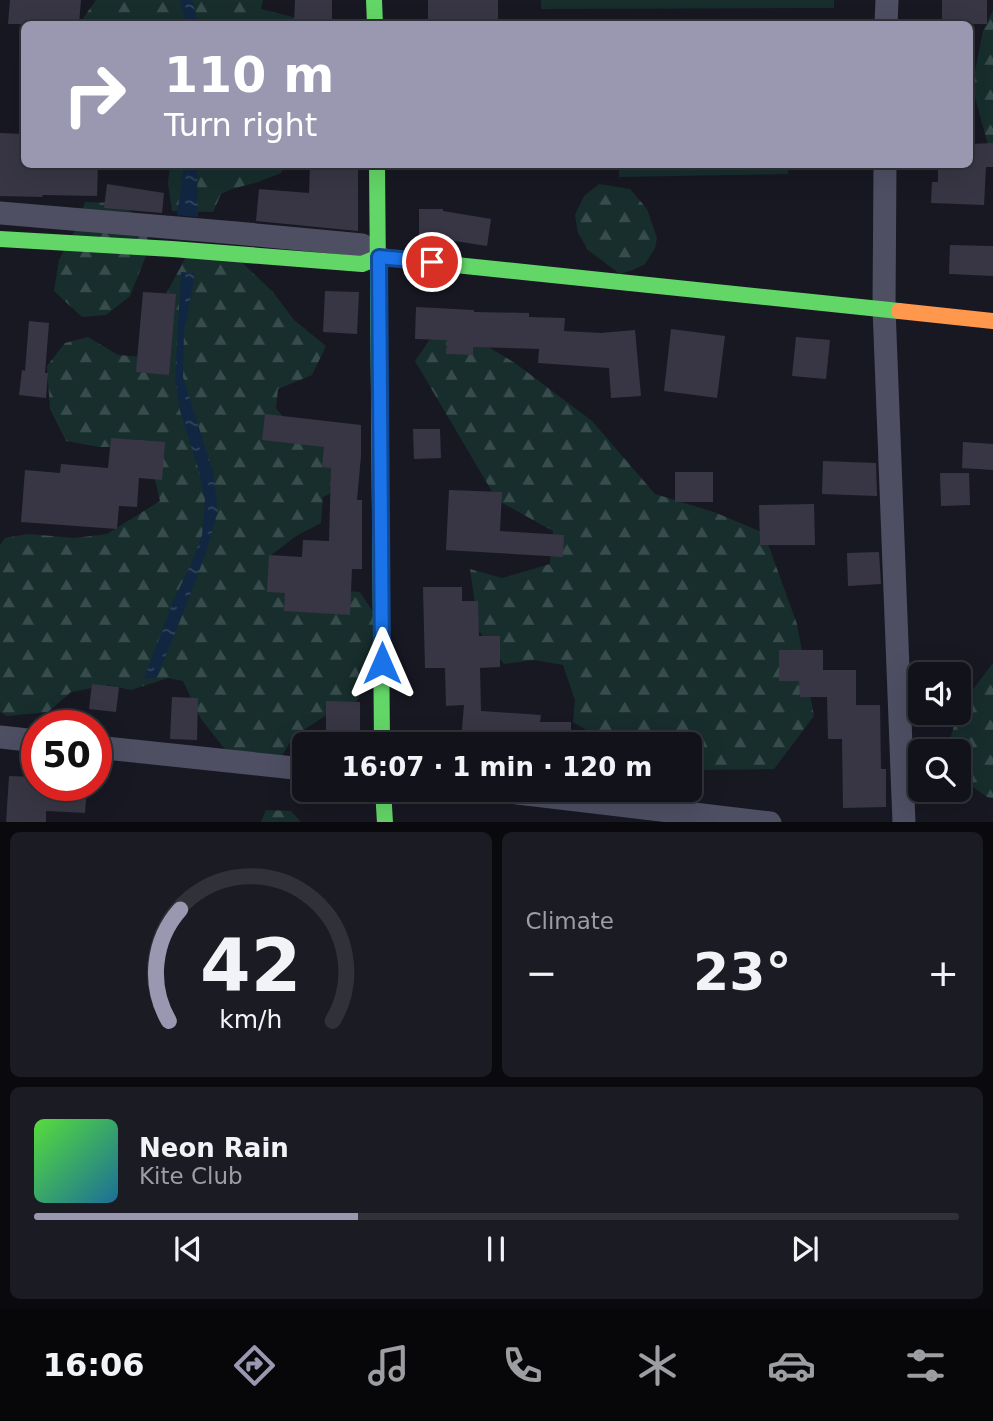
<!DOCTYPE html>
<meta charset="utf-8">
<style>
:root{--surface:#12121a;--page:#1b1b23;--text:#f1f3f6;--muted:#9c9ea2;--line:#313239;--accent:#9998b0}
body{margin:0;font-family:"DejaVu Sans",sans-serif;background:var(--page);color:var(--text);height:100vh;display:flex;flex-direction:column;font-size:26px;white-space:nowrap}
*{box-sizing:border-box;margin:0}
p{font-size:23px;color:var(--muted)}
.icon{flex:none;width:38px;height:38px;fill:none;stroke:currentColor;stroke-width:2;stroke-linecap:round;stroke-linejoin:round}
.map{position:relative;height:822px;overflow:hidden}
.panel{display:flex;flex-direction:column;gap:10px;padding:10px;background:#0a0a0e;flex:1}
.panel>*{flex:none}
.guide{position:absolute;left:21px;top:21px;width:952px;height:147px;border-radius:10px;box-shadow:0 7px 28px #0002,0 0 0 2px var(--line);background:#9998b0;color:#fff;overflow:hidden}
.controls{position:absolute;left:908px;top:662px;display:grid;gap:14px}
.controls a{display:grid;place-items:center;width:63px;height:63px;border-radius:10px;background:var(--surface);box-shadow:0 7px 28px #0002,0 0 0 2px var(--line);font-size:35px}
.speed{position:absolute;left:21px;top:710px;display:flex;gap:14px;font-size:35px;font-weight:700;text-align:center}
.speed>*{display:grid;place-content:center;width:91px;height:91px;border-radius:50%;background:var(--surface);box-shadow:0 7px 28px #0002,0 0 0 2px var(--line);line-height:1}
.speed .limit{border:10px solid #d22;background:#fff;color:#111}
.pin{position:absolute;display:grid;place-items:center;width:60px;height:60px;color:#fff;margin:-30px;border:4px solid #fff;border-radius:50%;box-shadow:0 2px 7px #0007}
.me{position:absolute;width:77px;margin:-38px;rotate:0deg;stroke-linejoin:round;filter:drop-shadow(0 0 5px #0008)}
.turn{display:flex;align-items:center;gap:24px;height:147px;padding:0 28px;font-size:32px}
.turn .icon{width:91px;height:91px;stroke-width:2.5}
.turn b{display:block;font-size:49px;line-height:60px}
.big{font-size:52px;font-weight:600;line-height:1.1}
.panel .widget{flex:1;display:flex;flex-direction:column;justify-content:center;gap:10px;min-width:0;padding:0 24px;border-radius:10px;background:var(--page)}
.panel .dial{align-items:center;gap:0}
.dial svg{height:182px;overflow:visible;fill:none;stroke:var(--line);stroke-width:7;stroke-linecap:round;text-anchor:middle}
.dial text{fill:var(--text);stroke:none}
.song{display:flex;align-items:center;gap:21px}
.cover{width:84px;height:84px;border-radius:10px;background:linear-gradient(135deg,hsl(110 70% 55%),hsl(200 70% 35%))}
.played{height:7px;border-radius:4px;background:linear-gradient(90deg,var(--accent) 35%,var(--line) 35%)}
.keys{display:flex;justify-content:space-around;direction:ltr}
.heat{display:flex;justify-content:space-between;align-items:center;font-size:38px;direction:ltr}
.panel .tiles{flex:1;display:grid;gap:10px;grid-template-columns:1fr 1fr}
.widget:last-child{grid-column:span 2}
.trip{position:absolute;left:292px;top:732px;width:410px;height:70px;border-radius:10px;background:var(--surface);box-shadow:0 7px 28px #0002,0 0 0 2px var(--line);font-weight:600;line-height:70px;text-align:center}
.dock{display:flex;height:112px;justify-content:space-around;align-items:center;background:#07070a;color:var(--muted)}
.dock .icon{width:49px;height:49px}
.dock .active{color:var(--accent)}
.dock b{font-size:32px;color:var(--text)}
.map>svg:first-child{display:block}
.forest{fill:url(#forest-firs)}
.pitch{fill:#172e2d}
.water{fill:url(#water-ripples)}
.building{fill:#383644}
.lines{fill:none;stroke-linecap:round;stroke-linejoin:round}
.street{stroke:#4e4f63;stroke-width:23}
.fast{stroke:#63d668;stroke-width:16}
.slow{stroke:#ff974d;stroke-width:16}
.route-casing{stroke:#114b97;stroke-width:18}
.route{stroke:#1a73e8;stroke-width:12}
</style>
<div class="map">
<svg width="993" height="823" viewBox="0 0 993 823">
<defs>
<pattern id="forest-firs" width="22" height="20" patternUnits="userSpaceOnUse" patternTransform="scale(1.75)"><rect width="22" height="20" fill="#172e2d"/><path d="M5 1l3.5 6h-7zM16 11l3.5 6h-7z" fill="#384c4c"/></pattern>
<pattern id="water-ripples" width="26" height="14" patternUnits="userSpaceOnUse" patternTransform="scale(1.75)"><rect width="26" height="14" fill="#112741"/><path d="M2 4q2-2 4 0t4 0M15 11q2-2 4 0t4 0" fill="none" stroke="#33465d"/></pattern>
</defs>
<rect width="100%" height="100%" fill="#181823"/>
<g class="forest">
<path d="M96,0H263L261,9L297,18L298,24H79Z"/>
<path d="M993,10V159L991,156L972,86L983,31Z"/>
<path d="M170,165H285L281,173L258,182L232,189L221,194L213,212L172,211L168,183Z"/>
<path d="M599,184L630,189L647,209L657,238L655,248L645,264L633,270L620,274L588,250L578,233L575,215L584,196Z"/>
<path d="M85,202L116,203L144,219L149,248L130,296L106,315L82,317L54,291L59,260L77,226Z"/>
<path d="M188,253L234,255L273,292L294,320L326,346L312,375L278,389L276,408L284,418L339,456L350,483L323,497L321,523L296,536L270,556L327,590L360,592L380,623L372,667L357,701L331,712L293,737L278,763L257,768L224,748L201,719L183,681L168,678L131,690L108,685L71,692L48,712L7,716L0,712V545L5,538L28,534L75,538L107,534L160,501L153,471L132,447H99L66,441L50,409L47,366L65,343L88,337L118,355L144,357L166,294Z"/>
<path d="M443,320L515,363L592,421L655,494L714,512L764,533L797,624L814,716L774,769L696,770L690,768V744H609L573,722L575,700L563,665L534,660L504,664L479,631L470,569L502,578L550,564L553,531L497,500L415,361Z"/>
<path d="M993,663V798L987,797L962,779L959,772V751H949L948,747L959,708Z"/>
<path d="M266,810L291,811L301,822H261Z"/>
</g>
<g class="pitch">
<path d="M541,0H834V8L541,9Z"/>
<path d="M619,165H788V174L619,177Z"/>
</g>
<g class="water">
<path d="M180,0H192L199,24H187Z"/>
<path d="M184,165H197L198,217L177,215Z"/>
<path d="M181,272L195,273L184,333L183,377L213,472L218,511L204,558L184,611L157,677L144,679L172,604L193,559L202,535L205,500L199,471L180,411L175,377Z"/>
</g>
<g class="building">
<path d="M10,0H81L79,24H8Z"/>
<path d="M295,0H332V24H294Z"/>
<rect x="428" y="0" width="70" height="24"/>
<rect x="942" y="0" width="45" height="24"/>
<path d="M0,133L24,134V164H98L97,196L43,195L42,197L0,196Z"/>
<path d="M993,143V167H986L984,205L931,203L932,182H938V164H970V144Z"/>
<path d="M310,164H358V231L256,221L259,189L309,193Z"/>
<path d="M107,184L164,193L162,213L104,208Z"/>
<path d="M419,209H443V211L491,219L487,246L442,239L419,238Z"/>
<path d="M950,245L993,246V276L949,274Z"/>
<path d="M325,291L359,292L357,334L323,332Z"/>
<path d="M143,292L176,294L169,375L136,372Z"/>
<path d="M416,307L474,310V312L529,313V317L565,318L564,331L601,333L635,330L641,396L611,398L609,368L538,363L539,349L473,347V355L446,354L447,340L415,339Z"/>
<path d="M29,321L49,323L45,373H48L46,398L19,395L22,370L25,371Z"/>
<path d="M671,329L725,336L717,398L664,391Z"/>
<path d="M796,337L830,340L826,379L792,376Z"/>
<path d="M265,414L361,425V456L357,500H362V569H352L350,615L284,611L285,593L267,592L269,555L302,557L303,540L329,541L331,468L322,467L324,447L262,440Z"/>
<path d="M413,429H440L441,458L414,459Z"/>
<path d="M111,438L165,442L162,480L139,478L137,507L119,506L117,529L21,522L25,470L60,473L61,464L108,468Z"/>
<path d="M963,442L993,444V470L962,468Z"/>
<path d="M823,461L876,463L877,496L822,494Z"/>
<rect x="675" y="472" width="38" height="30"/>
<path d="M940,473H969L970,505L941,506Z"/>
<path d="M449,490L502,492L500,531L564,535L563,557L446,550Z"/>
<path d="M814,504L815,545H760L759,505Z"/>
<path d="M879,552L881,584L848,586L847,553Z"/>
<path d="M423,587H462V601H478L479,636H500V667L480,668L481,711L541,715L540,722H571V741L539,740V744H524L461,740L464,705L446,706L445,668H425Z"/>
<path d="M779,650H823V670H856V705H880L881,769H886V807L843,808L842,739H828L827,697H800L799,681H779Z"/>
<path d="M92,684L119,687L116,712L89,709Z"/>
<path d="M172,697L198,698L197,740L170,739Z"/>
<path d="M326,701L360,702V744H326Z"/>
<path d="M9,776L37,777V786H87L85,813L46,811V823H6Z"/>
</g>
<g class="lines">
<g class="street">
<path d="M886,24L887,0"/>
<path d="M885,164L884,308L904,823"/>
<path d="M0,213L236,233L362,245L379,257"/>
<path d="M0,737L37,741"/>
<path d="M96,747L304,769"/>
<path d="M484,789L770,823"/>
</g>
<g class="fast">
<path d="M374,0L375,24"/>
<path d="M377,164L382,744"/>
<path d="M0,239L172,249L362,264L379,257L899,311"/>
<path d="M383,789L385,823"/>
</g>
<path class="slow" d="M899,311L993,321"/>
</g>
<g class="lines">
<g class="route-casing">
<path id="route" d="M382,663L379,257L432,262"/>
</g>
<use href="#route" class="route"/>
</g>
</svg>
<div class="controls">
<a><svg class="icon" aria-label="sound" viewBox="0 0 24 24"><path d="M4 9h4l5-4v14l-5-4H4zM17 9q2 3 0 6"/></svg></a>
<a><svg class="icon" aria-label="search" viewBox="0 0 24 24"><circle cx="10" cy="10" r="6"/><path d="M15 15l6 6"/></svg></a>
</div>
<div class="speed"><div class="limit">50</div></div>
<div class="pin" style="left:432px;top:262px;background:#d93025"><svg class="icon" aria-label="arrive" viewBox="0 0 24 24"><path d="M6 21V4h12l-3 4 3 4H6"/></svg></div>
<svg class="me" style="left:382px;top:663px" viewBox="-20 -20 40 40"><path d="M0-17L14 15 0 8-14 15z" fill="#1a73e8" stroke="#fff" stroke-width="4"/></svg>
<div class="trip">16:07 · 1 min · 120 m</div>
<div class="guide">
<div class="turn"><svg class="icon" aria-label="right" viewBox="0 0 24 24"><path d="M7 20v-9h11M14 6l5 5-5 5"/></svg><div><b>110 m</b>Turn right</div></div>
</div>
</div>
<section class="panel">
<div class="tiles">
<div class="widget dial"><svg viewBox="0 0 100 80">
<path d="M14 69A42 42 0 1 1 86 69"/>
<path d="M14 69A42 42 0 0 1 19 20" stroke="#9998b0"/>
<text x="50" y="56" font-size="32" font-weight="700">42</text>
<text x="50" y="72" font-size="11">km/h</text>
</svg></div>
<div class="widget"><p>Climate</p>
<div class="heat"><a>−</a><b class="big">23°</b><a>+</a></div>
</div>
<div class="widget">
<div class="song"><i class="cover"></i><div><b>Neon Rain</b><p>Kite Club</p></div></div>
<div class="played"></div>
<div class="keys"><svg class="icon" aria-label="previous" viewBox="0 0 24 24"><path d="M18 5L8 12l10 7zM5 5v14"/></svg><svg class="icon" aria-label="pause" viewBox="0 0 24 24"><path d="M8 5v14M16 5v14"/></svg><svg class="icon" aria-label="next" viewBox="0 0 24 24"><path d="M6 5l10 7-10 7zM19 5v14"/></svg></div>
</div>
</div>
</section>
<nav class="dock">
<b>16:06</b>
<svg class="icon active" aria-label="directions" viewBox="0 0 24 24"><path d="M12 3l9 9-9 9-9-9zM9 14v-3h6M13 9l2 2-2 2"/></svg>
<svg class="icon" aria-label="music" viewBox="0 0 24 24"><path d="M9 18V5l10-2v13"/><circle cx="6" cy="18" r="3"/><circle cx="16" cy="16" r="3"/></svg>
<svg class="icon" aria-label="phone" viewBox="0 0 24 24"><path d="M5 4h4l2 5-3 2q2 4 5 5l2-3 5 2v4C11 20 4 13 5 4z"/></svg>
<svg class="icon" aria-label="climate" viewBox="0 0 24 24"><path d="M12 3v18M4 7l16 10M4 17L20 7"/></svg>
<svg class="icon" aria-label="car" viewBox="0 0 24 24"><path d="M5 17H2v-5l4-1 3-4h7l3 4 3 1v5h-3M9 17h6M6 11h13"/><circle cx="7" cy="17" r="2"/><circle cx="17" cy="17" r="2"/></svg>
<svg class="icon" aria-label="filters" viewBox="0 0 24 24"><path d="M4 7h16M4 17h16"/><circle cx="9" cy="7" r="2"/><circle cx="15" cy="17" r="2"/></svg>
</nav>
